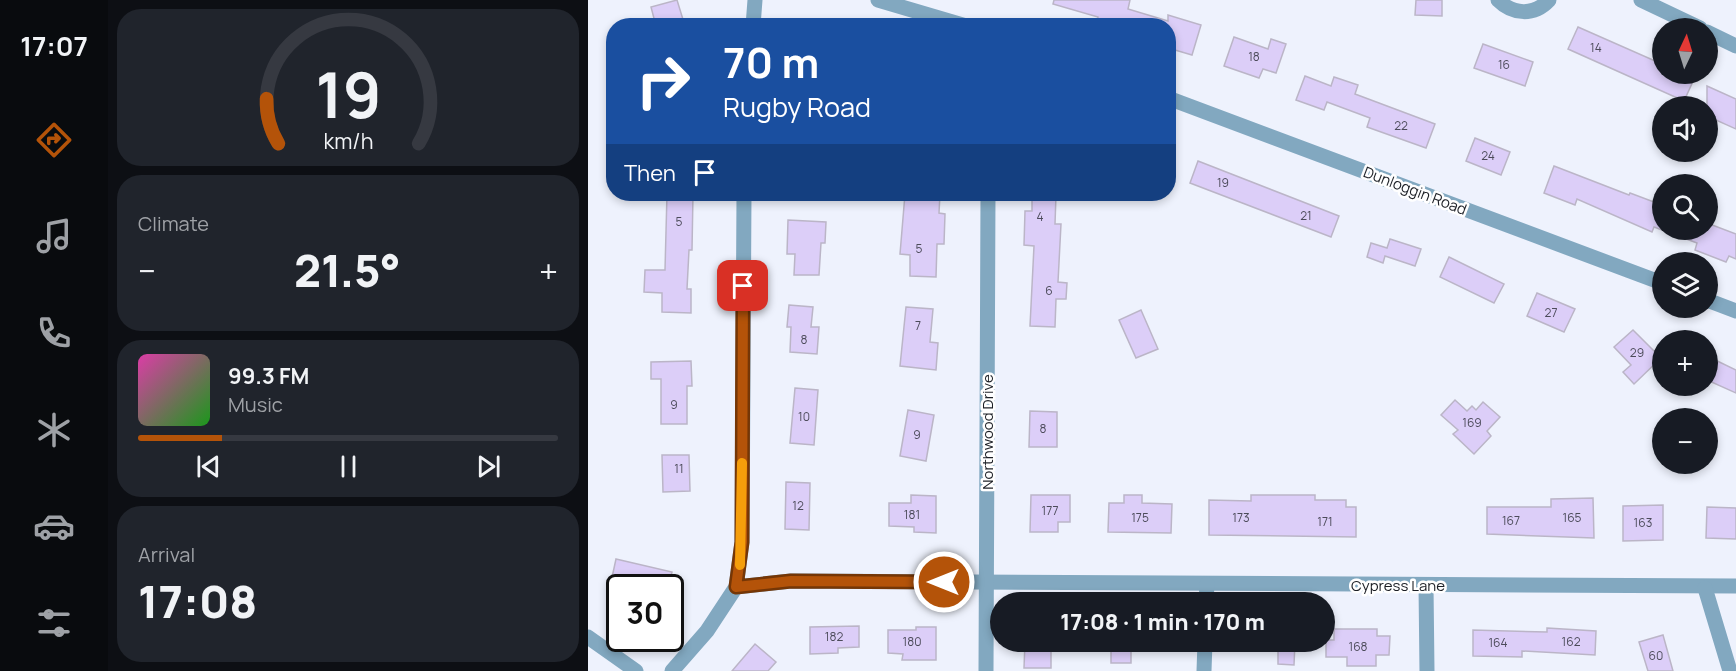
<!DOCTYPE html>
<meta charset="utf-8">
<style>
:root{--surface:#171b24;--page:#20242c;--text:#f1f3f6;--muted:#9ea1a6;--line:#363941;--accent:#b45309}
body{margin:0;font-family:Manrope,sans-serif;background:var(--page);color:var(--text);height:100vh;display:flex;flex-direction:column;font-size:22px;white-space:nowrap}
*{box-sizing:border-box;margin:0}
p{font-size:20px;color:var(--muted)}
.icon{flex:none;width:33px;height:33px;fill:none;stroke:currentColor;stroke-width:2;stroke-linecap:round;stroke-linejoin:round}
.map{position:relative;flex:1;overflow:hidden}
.details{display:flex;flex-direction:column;gap:9px;padding:9px;background:#0d0f14;width:480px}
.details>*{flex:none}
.banner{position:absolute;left:18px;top:18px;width:570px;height:183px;border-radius:24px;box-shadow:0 3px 9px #0003;background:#1a4fa0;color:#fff;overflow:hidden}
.needle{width:39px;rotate:4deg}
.tools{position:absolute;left:1064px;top:18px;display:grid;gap:12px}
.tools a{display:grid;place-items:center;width:66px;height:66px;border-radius:50%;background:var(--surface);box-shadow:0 3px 9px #0003;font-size:30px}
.speed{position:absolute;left:18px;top:574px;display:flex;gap:12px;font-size:30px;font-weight:700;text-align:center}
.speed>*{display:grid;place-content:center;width:78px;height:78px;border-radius:50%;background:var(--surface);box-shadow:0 3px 9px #0003;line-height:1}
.speed .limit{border:3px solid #111;border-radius:9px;background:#fff;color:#111}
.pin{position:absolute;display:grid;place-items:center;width:51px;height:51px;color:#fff;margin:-26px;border-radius:12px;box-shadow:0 3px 9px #0006}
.me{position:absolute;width:66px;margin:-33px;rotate:270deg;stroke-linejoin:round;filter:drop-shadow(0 0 4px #0008)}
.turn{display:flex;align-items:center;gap:21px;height:126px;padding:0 18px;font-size:27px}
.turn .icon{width:78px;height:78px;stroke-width:2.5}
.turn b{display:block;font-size:42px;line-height:51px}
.then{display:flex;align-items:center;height:57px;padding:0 18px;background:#0003;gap:12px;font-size:22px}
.big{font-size:45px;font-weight:800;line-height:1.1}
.details .tile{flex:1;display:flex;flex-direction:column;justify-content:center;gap:9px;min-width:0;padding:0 21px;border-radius:24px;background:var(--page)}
.details .dial{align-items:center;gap:0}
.dial svg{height:156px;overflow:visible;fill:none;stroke:var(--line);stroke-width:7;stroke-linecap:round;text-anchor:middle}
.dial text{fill:var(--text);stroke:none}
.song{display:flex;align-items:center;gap:18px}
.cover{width:72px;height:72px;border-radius:9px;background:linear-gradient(135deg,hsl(320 70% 55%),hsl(120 70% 35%))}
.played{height:6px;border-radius:3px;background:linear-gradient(90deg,var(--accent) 20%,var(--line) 20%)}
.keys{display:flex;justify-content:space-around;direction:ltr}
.heat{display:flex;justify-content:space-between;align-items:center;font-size:33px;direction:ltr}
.trip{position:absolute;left:402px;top:592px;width:345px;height:60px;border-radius:30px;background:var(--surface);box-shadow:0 3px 9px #0003;font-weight:800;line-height:60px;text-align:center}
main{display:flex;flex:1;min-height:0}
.menu{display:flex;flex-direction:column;width:108px;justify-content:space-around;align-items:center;background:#090b0e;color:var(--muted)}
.menu .icon{width:42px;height:42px}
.menu .selected{color:var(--accent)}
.menu b{font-size:27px;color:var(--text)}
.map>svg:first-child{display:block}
.building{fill:#dccef8;stroke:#bbb5c7;stroke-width:1.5}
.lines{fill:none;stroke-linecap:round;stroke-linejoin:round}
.minor{stroke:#82a8c0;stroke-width:15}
.route-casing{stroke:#753606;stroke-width:15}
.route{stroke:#b45309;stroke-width:10}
.slow{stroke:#f59e0b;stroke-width:10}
.labels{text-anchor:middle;stroke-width:5;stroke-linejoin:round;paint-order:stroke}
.number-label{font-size:12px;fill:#4c4b5a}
.street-label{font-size:15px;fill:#1c1f25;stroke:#fff}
</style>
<main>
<nav class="menu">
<b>17:07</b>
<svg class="icon selected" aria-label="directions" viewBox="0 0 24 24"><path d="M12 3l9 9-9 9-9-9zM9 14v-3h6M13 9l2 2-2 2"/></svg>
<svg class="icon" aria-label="music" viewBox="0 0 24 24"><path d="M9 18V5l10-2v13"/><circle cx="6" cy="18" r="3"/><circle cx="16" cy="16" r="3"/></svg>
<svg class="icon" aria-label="phone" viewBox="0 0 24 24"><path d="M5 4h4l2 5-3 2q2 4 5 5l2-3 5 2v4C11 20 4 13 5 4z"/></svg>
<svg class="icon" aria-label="climate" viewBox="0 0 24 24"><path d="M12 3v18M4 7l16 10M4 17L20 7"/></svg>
<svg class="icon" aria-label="car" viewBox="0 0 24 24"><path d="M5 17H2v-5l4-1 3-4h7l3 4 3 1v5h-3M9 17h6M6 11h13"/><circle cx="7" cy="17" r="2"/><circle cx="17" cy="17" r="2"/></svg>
<svg class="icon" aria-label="filters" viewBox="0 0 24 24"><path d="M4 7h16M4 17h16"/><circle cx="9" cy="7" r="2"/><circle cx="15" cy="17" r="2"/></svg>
</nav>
<section class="details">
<div class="tile dial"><svg viewBox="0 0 100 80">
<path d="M14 69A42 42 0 1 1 86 69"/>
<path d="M14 69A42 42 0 0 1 8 46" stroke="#b45309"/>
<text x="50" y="56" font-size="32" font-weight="700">19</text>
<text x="50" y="72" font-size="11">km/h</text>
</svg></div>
<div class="tile"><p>Climate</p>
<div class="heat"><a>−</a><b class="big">21.5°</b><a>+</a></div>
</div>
<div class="tile">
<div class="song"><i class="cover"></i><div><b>99.3 FM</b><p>Music</p></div></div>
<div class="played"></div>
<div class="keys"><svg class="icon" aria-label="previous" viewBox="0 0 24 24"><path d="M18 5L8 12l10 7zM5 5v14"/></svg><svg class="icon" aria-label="pause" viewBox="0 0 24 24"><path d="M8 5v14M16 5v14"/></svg><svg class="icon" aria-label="next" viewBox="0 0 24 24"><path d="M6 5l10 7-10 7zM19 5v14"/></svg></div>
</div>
<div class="tile"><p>Arrival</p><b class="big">17:08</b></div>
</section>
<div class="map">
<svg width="1148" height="671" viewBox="0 0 1148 671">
<rect width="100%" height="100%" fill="#eef2fd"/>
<g class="building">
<path d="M89,0L97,26H68L63,7Z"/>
<path d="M466,0H542L540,9L580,21V15L613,25L604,55L580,48V26H508L510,17L465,4Z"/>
<path d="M828,0H854V16L827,15Z"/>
<path d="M990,27L1074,64V74H1095L1106,79L1096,101L980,49Z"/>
<path d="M646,37L680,49L683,39L698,44L688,73L675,69L671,78L636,66Z"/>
<path d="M895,44L945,62L937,86L886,68Z"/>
<path d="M717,76L743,86L746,77L770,85L767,94L847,124L838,148L779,127L782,118L739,102L736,110L708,100Z"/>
<path d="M1119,86L1148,99V129L1119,116Z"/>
<path d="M887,138L922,152L913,175L878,161Z"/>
<path d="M610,161L751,216L743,237L602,183Z"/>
<path d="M966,166L1041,195L1042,193L1074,205V230L1066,227L1064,232L989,199L987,205L956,193Z"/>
<path d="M79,194H105L104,250H101L99,289H103V313L74,312V293L56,292L57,270H77Z"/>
<path d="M317,194H352L351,213L357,214L356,244H349L348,277L322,276V255L312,254Z"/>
<path d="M444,194L468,195L467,224H473L470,282L479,283L478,299H468L467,327L442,326L446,246L436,245L437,211H444Z"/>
<path d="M200,220L238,222L237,243H233L231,275H206L207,254H199Z"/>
<path d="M1119,223L1148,234V259L1141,256L1138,262L1107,250L1109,243L1077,231L1119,230Z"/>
<path d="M802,239L833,249L827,266L797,256L795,263L779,257L783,243L799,248Z"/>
<path d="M861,257L916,284L906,303L852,277Z"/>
<path d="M949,293L987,309L976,332L939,316Z"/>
<path d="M201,305L225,307L223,327H231L229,354L202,352L203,327H199Z"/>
<path d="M318,307L345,309L342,342L350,343L348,370L312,366Z"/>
<path d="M553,310L570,349L548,358L531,320Z"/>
<path d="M1045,330L1073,358L1046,384L1035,372L1043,365L1026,347Z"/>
<path d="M1119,356L1148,370V393L1119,380Z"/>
<path d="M103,361L104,386H99V424H73V379H63V362Z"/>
<path d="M207,388L230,390L226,445L202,443Z"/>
<path d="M867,400L879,411L884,406L888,410L895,402L912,417L899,431L903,436L886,454L865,434L870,430L853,415Z"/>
<path d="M320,410L346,415L338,461L312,456Z"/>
<path d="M442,411L469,412V447H441Z"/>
<path d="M74,455H101L102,491L75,492Z"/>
<path d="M198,482L222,483L221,530L197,529Z"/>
<path d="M323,495L348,496V533L326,532V527L301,526V503H323Z"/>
<path d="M443,495H482V522H470V532H442Z"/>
<path d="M536,495H554V503L584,504L583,533L520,532L521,503H536Z"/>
<path d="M663,495H727V500H758V507H768V537L621,535V500L663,501Z"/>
<path d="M1005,498L1006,538L899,534V507H963V499Z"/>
<path d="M1075,505V540L1035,541V506Z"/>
<path d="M1119,507L1148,508V539L1118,538Z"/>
<path d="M28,559L84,572L80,588H47L23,582Z"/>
<path d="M271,626V647L250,648V653L222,654V627Z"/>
<path d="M328,627H348V660H314L315,654L300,653V630H328Z"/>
<path d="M959,628L1008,631L1007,655L934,651V657L885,656V630L959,632Z"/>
<path d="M746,629H789V636H802L801,655H788V666H759V657H738V640H746Z"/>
<path d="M1075,635L1085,671H1060L1051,642Z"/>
<path d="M437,642H463V668H436Z"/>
<rect x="523" y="642" width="20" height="21"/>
<path d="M690,642H707L706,665L690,664Z"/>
<path d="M167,644L188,662L180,671H144Z"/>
</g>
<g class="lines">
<g class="minor">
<path d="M290,0L378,26"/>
<path d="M910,0C925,15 946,16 961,0"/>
<path d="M1053,0L1112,28"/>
<path d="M165,26L167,0"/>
<path d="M1119,32L1148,46"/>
<path d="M580,98L1074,283"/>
<path d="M1119,300L1148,311"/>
<path d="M838,586L839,671"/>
<path d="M148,587L203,581L1148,586"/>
<path d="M1117,588L1142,671"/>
<path d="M618,603L619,584"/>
<path d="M0,637L48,671"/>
<path d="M84,671L119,631L148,587L154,542L156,194"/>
<path d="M398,671L400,194"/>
<path d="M616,671L617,642"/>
</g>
</g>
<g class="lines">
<g class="route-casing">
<path id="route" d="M155,286L154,542L148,587L203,581L356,582"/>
</g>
<use href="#route" class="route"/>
<path class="slow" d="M152,565L154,463"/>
</g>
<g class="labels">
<g class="number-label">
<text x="1008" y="52">14</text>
<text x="666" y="61">18</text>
<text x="916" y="69">16</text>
<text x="813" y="130">22</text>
<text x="900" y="160">24</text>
<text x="635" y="187">19</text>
<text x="718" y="220">21</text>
<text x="452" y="221">4</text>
<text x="91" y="226">5</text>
<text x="331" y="253">5</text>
<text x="461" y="295">6</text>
<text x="963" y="317">27</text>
<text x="330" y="330">7</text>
<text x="216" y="344">8</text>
<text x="1049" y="357">29</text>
<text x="86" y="409">9</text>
<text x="216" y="421">10</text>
<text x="884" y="427">169</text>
<text x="455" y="433">8</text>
<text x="329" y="439">9</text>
<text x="91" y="473">11</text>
<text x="210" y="510">12</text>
<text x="462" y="515">177</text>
<text x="324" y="519">181</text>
<text x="552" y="522">175</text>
<text x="653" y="522">173</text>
<text x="984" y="522">165</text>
<text x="923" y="525">167</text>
<text x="737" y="526">171</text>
<text x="1055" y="527">163</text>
<text x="246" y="641">182</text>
<text x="324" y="646">180</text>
<text x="983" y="646">162</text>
<text x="910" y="647">164</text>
<text x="770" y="651">168</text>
<text x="1068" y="660">60</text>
</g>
<g class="street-label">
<text transform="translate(827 191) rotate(21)" y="5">Dunloggin Road</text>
<text transform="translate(400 432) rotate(-90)" y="5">Northwood Drive</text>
<text x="810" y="591">Cypress Lane</text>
</g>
</g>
</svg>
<div class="tools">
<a><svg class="needle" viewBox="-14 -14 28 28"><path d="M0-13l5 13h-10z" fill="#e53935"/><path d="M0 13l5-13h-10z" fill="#9ea1a6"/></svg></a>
<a><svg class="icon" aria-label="sound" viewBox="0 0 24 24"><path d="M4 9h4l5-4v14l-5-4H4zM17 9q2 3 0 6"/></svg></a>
<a><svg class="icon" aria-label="search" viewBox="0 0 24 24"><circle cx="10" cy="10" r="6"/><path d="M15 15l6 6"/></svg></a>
<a><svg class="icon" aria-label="layers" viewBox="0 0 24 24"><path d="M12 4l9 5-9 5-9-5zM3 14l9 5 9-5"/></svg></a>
<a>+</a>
<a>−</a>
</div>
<div class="speed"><div class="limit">30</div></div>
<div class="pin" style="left:155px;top:286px;background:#d93025"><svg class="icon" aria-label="arrive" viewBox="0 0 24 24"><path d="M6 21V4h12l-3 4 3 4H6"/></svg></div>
<svg class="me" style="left:356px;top:582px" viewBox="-20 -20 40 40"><circle r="17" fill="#b45309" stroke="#fff" stroke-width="3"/><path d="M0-11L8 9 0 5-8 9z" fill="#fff"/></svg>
<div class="trip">17:08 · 1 min · 170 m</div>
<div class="banner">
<div class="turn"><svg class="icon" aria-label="right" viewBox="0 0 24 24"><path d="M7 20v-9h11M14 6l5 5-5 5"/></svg><div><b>70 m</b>Rugby Road</div></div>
<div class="then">Then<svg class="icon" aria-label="arrive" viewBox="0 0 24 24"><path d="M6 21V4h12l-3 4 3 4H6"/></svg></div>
</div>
</div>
</main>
